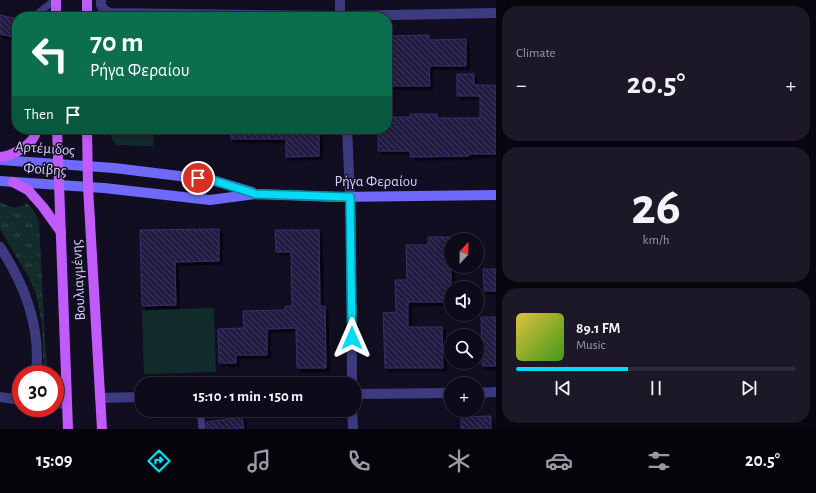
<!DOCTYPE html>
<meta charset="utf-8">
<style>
:root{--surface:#0e0a1a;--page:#1c1827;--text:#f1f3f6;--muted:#9b9aa2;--line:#2e2b39;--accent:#06daf4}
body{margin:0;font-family:"Alegreya Sans",sans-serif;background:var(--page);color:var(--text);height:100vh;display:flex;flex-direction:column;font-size:15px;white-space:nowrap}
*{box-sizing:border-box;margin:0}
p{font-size:13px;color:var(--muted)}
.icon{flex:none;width:22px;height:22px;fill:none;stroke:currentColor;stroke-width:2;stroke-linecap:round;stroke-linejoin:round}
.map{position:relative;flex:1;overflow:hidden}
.details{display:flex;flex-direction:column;gap:6px;padding:6px;background:#08060e;width:320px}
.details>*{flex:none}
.banner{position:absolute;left:12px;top:12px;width:380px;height:122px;border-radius:16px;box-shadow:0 2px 10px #0003,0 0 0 1px var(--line);background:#0b6e4f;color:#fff;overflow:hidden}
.needle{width:26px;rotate:22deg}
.controls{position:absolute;left:444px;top:233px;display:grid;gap:8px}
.controls a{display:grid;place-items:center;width:40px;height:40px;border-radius:50%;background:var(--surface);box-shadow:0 2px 10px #0003,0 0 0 1px var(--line);font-size:20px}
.speed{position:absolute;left:12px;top:365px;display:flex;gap:8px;font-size:20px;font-weight:700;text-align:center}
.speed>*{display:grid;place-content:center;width:52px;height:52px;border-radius:50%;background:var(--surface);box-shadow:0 2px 10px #0003,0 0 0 1px var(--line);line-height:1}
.speed .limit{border:6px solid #d22;background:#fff;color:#111}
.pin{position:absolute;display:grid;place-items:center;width:34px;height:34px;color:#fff;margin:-17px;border:2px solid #fff;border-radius:50%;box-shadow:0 1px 4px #0007}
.me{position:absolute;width:44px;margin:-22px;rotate:0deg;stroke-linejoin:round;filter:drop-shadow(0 0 3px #0008)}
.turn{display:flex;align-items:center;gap:14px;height:84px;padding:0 12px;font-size:18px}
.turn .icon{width:52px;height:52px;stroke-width:2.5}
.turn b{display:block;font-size:28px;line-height:34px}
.then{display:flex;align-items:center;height:38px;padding:0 12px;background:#0003;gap:8px;font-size:15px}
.big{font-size:30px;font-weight:700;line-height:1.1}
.details .widget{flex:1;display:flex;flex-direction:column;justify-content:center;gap:6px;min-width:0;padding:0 14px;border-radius:16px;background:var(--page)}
.details .dial{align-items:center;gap:0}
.dial b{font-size:52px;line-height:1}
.song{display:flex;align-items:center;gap:12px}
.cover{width:48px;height:48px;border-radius:6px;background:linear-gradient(135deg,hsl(50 70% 55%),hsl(100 70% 35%))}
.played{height:4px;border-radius:2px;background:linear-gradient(90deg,var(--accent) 40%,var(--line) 40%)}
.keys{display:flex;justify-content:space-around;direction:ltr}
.heat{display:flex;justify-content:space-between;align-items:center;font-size:22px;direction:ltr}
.trip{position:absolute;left:135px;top:377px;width:226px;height:40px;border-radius:16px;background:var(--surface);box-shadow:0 2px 10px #0003,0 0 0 1px var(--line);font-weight:700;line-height:40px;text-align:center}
.tab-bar{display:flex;height:64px;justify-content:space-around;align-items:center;background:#06040a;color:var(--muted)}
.tab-bar .icon{width:28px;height:28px}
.tab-bar .current{color:var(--accent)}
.tab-bar b{font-size:18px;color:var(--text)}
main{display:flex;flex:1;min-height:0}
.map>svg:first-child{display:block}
.grass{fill:url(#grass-tufts)}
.pitch{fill:#112c2b}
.building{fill:url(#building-back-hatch);stroke:#3b2d6e;filter:url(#shadow)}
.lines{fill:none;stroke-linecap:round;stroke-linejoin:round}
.lane{stroke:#3e3a80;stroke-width:7}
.street{stroke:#3e3a80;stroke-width:10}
.secondary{stroke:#6f6afb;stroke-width:10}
.primary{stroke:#c15bfb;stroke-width:10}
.route-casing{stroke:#048e9f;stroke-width:10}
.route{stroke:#06daf4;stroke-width:7}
.labels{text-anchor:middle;stroke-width:3;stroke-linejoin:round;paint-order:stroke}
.street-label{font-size:15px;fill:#d6d1fe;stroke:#120e22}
</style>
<main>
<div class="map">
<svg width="496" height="429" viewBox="0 0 496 429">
<defs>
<pattern id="grass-tufts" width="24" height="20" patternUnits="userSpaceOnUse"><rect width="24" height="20" fill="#112c2b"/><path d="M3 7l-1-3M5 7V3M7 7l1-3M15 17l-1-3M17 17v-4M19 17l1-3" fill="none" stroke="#334a4b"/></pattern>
<pattern id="building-back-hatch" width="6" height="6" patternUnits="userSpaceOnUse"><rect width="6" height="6" fill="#231b43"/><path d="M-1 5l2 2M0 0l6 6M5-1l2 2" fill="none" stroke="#423b5f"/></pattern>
<filter id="shadow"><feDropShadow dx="3.5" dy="3.5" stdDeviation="0" flood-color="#0009"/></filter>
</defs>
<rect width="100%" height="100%" fill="#120e22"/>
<path class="grass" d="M0,202C10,207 16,211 27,203L33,210L39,221L45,343L48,374H44L42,323L36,294L29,278L0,229Z"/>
<g class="pitch">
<path d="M109,129H154L153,146L116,145L109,133Z"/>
<path d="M214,308L216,372L144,374L142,310Z"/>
</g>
<g class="building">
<path d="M0,15L17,19V38L0,34Z"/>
<path d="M429,35V40L466,39V66H429L430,86H387V36Z"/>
<path d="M457,74H474V85H496V154H469V156L410,157V151H378V129H387V117H410V114H437V118H480V96H457Z"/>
<path d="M231,129H319V156L286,157V139H231Z"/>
<path d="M219,229V261L175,262L176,305L142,306L140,230Z"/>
<path d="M275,230H319L320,306H325L326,368H297L296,328L267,329V355H236V363H219L218,329L244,328L243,311L285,310V306H292L291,252H276Z"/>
<path d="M428,237H451V302H408V327H442L443,368H385L383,313L396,312L395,280H407L406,245H428Z"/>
<path d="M483,269H496V291H484Z"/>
<path d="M481,317H496V366H482Z"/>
<path d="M491,416V429H461V417Z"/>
<path d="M242,417L244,429H207L206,422Z"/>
</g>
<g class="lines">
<g class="lane">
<path d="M33,17L55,0"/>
<path d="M200,410L202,429"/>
</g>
<g class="street">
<path d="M101,0V5L104,10L110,13L340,16L496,13"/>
<path d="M340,0V17"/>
<path d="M347,129L351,216L352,384"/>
<path d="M0,247C25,285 41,329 36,374"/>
<path d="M477,393L496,392"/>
<path d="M354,394L451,393"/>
<path d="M0,397L21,400"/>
<path d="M100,398L142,397"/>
<path d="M55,403L67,404"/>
<path d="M352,410L353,429"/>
</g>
<g class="secondary">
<path d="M0,160L114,168L212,180L252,192"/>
<path d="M0,181L104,188L210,200L256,194L337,197L496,195"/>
</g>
<g class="primary">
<path d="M56,0V17"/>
<path d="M87,0V17"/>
<path d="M57,129L68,429"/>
<path d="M87,129L88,187L102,429"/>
<path d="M0,157C10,157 25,148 32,140C34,137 36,133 38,129"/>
<path d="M13,182L28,190L43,207L61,232"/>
</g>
</g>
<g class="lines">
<g class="route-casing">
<path id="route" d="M198,178L212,180L256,194L350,197L352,338"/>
</g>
<use href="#route" class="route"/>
</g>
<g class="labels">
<g class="street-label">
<text transform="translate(45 148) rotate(4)" y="5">Αρτέμιδος</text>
<text transform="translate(45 169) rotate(4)" y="5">Φοίβης</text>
<text x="376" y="186">Ρήγα Φεραίου</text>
<text transform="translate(78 280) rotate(-93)" y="5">Βουλιαγμένης</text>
</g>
</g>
</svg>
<div class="controls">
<a><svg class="needle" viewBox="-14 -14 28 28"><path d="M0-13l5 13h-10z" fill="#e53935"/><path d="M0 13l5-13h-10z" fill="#9b9aa2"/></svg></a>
<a><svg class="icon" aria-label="sound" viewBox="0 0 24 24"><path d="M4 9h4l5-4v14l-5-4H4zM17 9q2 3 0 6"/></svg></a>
<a><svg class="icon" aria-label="search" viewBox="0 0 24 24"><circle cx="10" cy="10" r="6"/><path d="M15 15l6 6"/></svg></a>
<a>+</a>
</div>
<div class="speed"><div class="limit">30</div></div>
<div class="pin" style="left:198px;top:178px;background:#d93025"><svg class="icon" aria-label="arrive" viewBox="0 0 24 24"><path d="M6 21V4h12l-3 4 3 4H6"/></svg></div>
<svg class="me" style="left:352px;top:338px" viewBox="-20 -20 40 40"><path d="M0-17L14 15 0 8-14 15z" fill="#06daf4" stroke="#fff" stroke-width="4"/></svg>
<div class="trip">15:10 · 1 min · 150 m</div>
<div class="banner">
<div class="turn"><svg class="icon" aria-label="left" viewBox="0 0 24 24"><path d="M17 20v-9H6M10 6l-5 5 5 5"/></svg><div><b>70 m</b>Ρήγα Φεραίου</div></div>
<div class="then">Then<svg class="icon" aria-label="arrive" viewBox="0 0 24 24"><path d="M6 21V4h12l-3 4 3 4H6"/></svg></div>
</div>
</div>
<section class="details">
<div class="widget"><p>Climate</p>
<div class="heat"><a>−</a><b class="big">20.5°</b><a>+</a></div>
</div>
<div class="widget dial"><b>26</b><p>km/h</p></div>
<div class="widget">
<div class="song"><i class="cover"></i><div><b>89.1 FM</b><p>Music</p></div></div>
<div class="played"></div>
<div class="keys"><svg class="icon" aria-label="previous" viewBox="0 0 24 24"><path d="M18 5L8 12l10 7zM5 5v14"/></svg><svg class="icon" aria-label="pause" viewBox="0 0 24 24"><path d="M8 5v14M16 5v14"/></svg><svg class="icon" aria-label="next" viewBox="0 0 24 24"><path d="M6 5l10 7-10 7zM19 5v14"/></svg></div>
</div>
</section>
</main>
<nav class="tab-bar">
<b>15:09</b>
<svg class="icon current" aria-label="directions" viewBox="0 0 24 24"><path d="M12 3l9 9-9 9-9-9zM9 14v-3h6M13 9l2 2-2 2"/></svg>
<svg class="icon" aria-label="music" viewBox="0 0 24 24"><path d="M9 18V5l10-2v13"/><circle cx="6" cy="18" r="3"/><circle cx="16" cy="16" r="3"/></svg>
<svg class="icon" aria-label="phone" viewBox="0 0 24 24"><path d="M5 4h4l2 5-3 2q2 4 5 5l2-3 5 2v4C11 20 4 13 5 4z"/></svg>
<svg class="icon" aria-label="climate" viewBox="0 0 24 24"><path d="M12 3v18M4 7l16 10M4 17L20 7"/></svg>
<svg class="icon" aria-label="car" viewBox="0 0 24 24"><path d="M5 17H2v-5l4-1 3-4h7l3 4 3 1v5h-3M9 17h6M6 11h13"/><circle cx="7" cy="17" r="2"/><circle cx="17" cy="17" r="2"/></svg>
<svg class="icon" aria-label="filters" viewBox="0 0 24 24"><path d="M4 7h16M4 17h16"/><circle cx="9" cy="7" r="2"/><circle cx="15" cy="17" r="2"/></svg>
<b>20.5°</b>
</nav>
